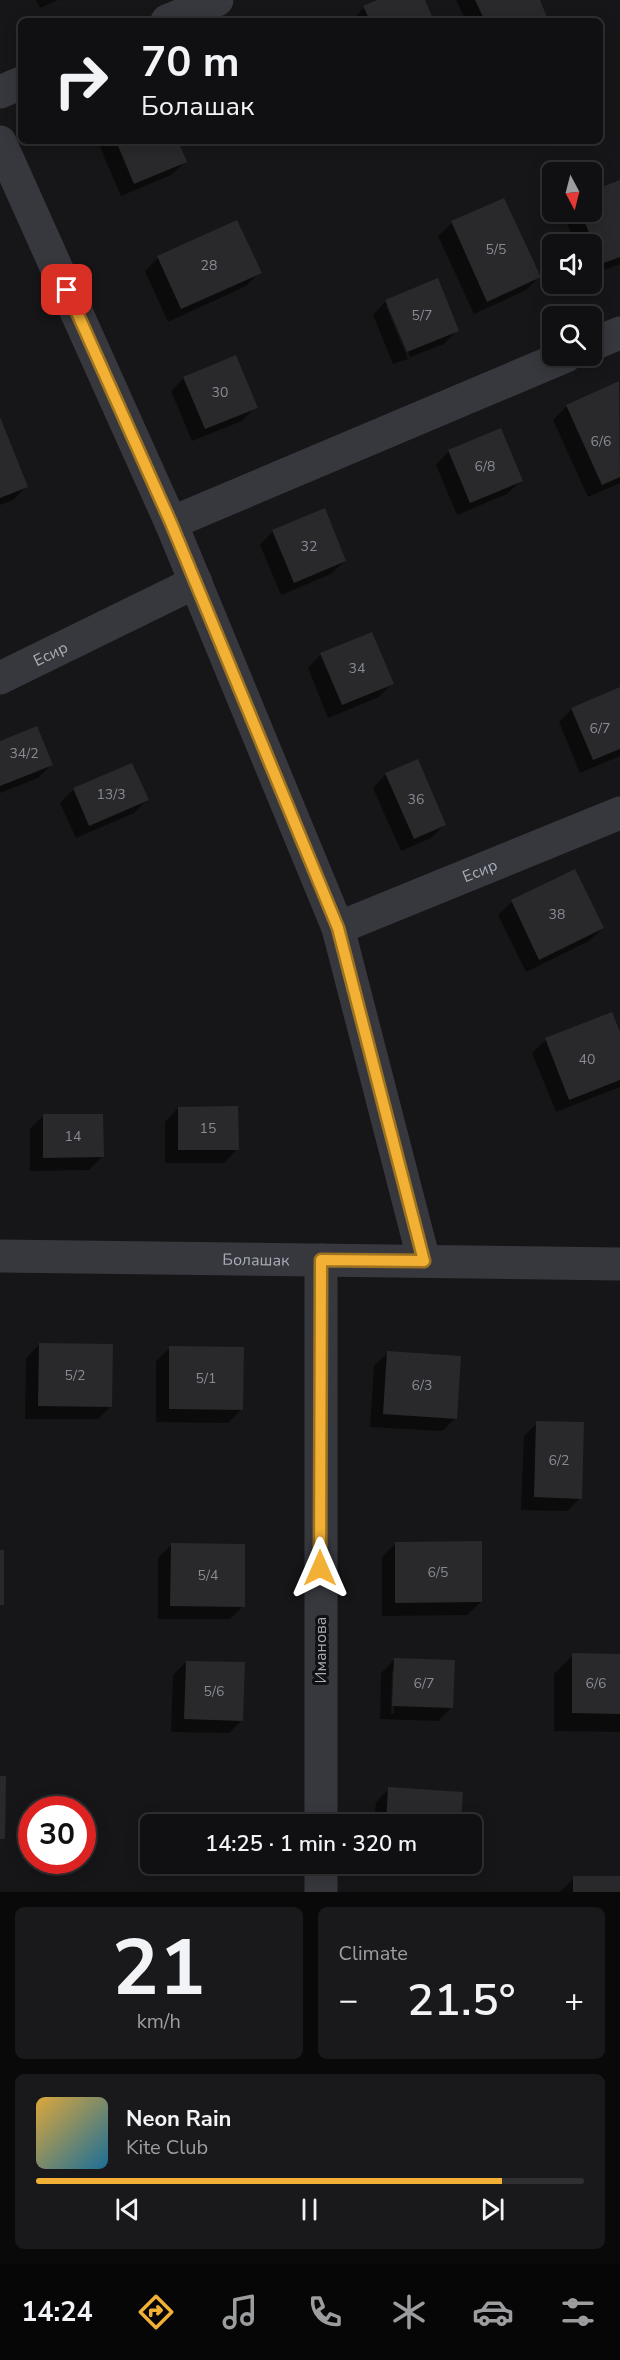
<!DOCTYPE html>
<meta charset="utf-8">
<style>
:root{--surface:#101012;--page:#19191b;--text:#f1f3f6;--muted:#9c9d9f;--line:#303032;--accent:#f2b134}
body{margin:0;font-family:"Nunito Sans",sans-serif;background:var(--page);color:var(--text);height:100vh;display:flex;flex-direction:column;font-size:22px;white-space:nowrap}
*{box-sizing:border-box;margin:0}
p{font-size:20px;color:var(--muted)}
.icon{flex:none;width:33px;height:33px;fill:none;stroke:currentColor;stroke-width:2;stroke-linecap:round;stroke-linejoin:round}
.map{position:relative;height:1892px;overflow:hidden}
.drawer{display:flex;flex-direction:column;gap:15px;padding:15px;background:#09090a;flex:1}
.drawer>*{flex:none}
.hud{position:absolute;left:18px;top:18px;width:585px;height:126px;border-radius:9px;box-shadow:0 3px 15px #0003,0 0 0 2px var(--line);background:#101012;color:var(--text);overflow:hidden}
.needle{width:39px;rotate:173deg}
.fabs{position:absolute;left:542px;top:162px;display:grid;gap:12px}
.fabs a{display:grid;place-items:center;width:60px;height:60px;border-radius:9px;background:var(--surface);box-shadow:0 3px 15px #0003,0 0 0 2px var(--line);font-size:30px}
.speed{position:absolute;left:18px;top:1796px;display:flex;gap:12px;font-size:30px;font-weight:700;text-align:center}
.speed>*{display:grid;place-content:center;width:78px;height:78px;border-radius:50%;background:var(--surface);box-shadow:0 3px 15px #0003,0 0 0 2px var(--line);line-height:1}
.speed .limit{border:9px solid #d22;background:#fff;color:#111}
.pin{position:absolute;display:grid;place-items:center;width:51px;height:51px;color:#fff;margin:-26px;border-radius:12px;box-shadow:0 3px 9px #0006}
.me{position:absolute;width:66px;margin:-33px;rotate:0deg;stroke-linejoin:round;filter:drop-shadow(0 0 4px #0008)}
.turn{display:flex;align-items:center;gap:21px;height:126px;padding:0 24px;font-size:27px}
.turn .icon{width:78px;height:78px;stroke-width:2.5}
.turn b{display:block;font-size:42px;line-height:51px}
.big{font-size:45px;font-weight:600;line-height:1.1}
.drawer .widget{flex:1;display:flex;flex-direction:column;justify-content:center;gap:9px;min-width:0;padding:0 21px;border-radius:9px;background:var(--page)}
.drawer .dial{align-items:center;gap:0}
.dial b{font-size:78px;line-height:1}
.song{display:flex;align-items:center;gap:18px}
.cover{width:72px;height:72px;border-radius:9px;background:linear-gradient(135deg,hsl(40 70% 55%),hsl(200 70% 35%))}
.played{height:6px;border-radius:3px;background:linear-gradient(90deg,var(--accent) 85%,var(--line) 85%)}
.keys{display:flex;justify-content:space-around;direction:ltr}
.heat{display:flex;justify-content:space-between;align-items:center;font-size:33px;direction:ltr}
.drawer .tiles{flex:1;display:grid;gap:15px;grid-template-columns:1fr 1fr}
.widget:last-child{grid-column:span 2}
.trip{position:absolute;left:140px;top:1814px;width:342px;height:60px;border-radius:9px;background:var(--surface);box-shadow:0 3px 15px #0003,0 0 0 2px var(--line);font-weight:600;line-height:60px;text-align:center}
.tab-bar{display:flex;height:96px;justify-content:space-around;align-items:center;background:#060607;color:var(--muted)}
.tab-bar .icon{width:42px;height:42px}
.tab-bar .selected{color:var(--accent)}
.tab-bar b{font-size:27px;color:var(--text)}
.map>svg:first-child{display:block}
.shadow{fill:#0007;fill-rule:evenodd}
.building{fill:#29292c}
.lines{fill:none;stroke-linecap:round;stroke-linejoin:round}
.street{stroke:#37383d;stroke-width:33}
.route-casing{stroke:#9d7322;stroke-width:15}
.route{stroke:#f2b134;stroke-width:10}
.labels{text-anchor:middle;stroke-width:6;stroke-linejoin:round;paint-order:stroke}
.number-label{font-size:14px;fill:#888b94}
.street-label{font-size:16px;fill:#a8adb8;stroke:#111113}
</style>
<div class="map">
<svg width="620" height="1892" viewBox="0 0 620 1892">
<rect width="100%" height="100%" fill="#161618"/>
<g class="shadow">
<path d="M36,0H58L40,8Z"/>
<path d="M381,0H423L432,21H351L364,8Z"/>
<path d="M456,0H538L546,16L541,21H466Z"/>
<path d="M106,141H176L185,162L171,175L121,196L100,147Z"/>
<path d="M620,182V264L591,275V244H575L563,212H591V193Z"/>
<path d="M452,223L539,277L526,290L474,314L438,236Z"/>
<path d="M158,258L260,272L246,286L168,322L145,271Z"/>
<path d="M386,301L457,330L444,344L410,357L389,306H386L408,359L393,364L373,315Z"/>
<path d="M184,378L256,407L242,421L192,441L171,391Z"/>
<path d="M618,383L620,483L588,497L553,420L566,407Z"/>
<path d="M0,420L26,487L13,500L0,505Z"/>
<path d="M449,451L521,481L507,494L457,515L436,465Z"/>
<path d="M273,531L345,561L331,574L281,595L260,545Z"/>
<path d="M321,654L392,683L379,697L328,718L308,668Z"/>
<path d="M620,689V756L580,773L559,722L572,709Z"/>
<path d="M0,742L51,765L38,778L0,793Z"/>
<path d="M386,774L444,825L431,838L401,851L373,788Z"/>
<path d="M74,789L147,800L134,813L76,838L60,803Z"/>
<path d="M575,871L603,928L589,941L526,972L498,915L512,902Z"/>
<path d="M620,1036V1087L556,1112L532,1053L546,1040Z"/>
<path d="M178,1108L237,1149L224,1163H165V1122Z"/>
<path d="M43,1116L102,1157L89,1170L30,1171V1129Z"/>
<path d="M39,1345L111,1406L98,1419H25L26,1358Z"/>
<path d="M170,1348L242,1409L228,1423L156,1422V1361Z"/>
<path d="M388,1353L456,1418L442,1431L370,1427L374,1366Z"/>
<path d="M537,1423L580,1498L567,1511L521,1510L524,1436Z"/>
<path d="M395,1544L481,1602L467,1615L382,1616V1557Z"/>
<path d="M171,1545L243,1606L230,1619H158V1558Z"/>
<path d="M573,1655H620V1732L554,1731V1674Z"/>
<path d="M394,1660L452,1707L438,1721L380,1719L381,1673ZM392,1671H395L394,1714H391Z"/>
<path d="M186,1662L242,1720L229,1733L171,1732L173,1675Z"/>
<path d="M389,1789L459,1824H374L376,1802Z"/>
<path d="M372,1863H449L444,1868Z"/>
<path d="M574,1878H620V1892H560Z"/>
</g>
<g class="building">
<path d="M377,0H425L434,21H370L363,6Z"/>
<path d="M475,0H540L547,17L538,21H485Z"/>
<path d="M116,141H178L187,162L134,184Z"/>
<path d="M620,180V257L601,264L581,212H591V191Z"/>
<path d="M504,198L541,277L487,302L451,221Z"/>
<path d="M237,220L262,273L181,309L157,256Z"/>
<path d="M438,278L459,331L407,352L385,300Z"/>
<path d="M236,355L258,408L205,429L183,377Z"/>
<path d="M619,381L620,477L602,485L566,405Z"/>
<path d="M0,417L28,487L0,498Z"/>
<path d="M501,428L523,481L470,503L448,450Z"/>
<path d="M325,508L346,561L294,583L272,530Z"/>
<path d="M372,632L394,684L342,705L320,653Z"/>
<path d="M620,687V749L593,760L571,708Z"/>
<path d="M37,726L53,765L0,786V741Z"/>
<path d="M418,759L446,825L414,839L385,773Z"/>
<path d="M132,763L149,800L89,826L73,788Z"/>
<path d="M575,869L604,928L539,960L511,900Z"/>
<path d="M612,1012L620,1032V1080L569,1100L545,1038Z"/>
<path d="M238,1106L239,1150H178V1107Z"/>
<path d="M43,1114H103L104,1157L43,1158Z"/>
<path d="M39,1343L113,1344L112,1407L38,1406Z"/>
<path d="M169,1346L244,1347L243,1410L169,1409Z"/>
<path d="M387,1351L461,1356L457,1419L383,1414Z"/>
<path d="M536,1421L584,1422L582,1499L534,1497Z"/>
<path d="M482,1541V1602L395,1603V1542Z"/>
<path d="M171,1543L245,1544V1607L170,1606Z"/>
<rect x="0" y="1550" width="4" height="55"/>
<path d="M572,1653L620,1654V1714L572,1713Z"/>
<path d="M394,1658L455,1660L453,1708L392,1706Z"/>
<path d="M186,1661L245,1662L243,1721L184,1719Z"/>
<path d="M0,1776H6L5,1839H0Z"/>
<path d="M388,1787L463,1792L461,1824H386Z"/>
<rect x="573" y="1876" width="47" height="16"/>
</g>
<g class="lines">
<g class="street">
<path d="M167,21L217,0"/>
<path d="M0,92L21,83"/>
<path d="M0,142L171,523L338,928L424,1261"/>
<path d="M591,345L620,333"/>
<path d="M171,523L566,356"/>
<path id="s1" d="M0,678L196,582"/>
<path id="s2" d="M338,928L620,813"/>
<path id="s3" d="M0,1256L620,1264"/>
<path d="M321,1260V1824"/>
<path d="M321,1863V1892"/>
</g>
</g>
<g class="lines">
<g class="route-casing">
<path id="route" d="M67,290L171,523L338,928L424,1261L321,1260L320,1568"/>
</g>
<use href="#route" class="route"/>
</g>
<g class="labels">
<g class="number-label">
<text x="496" y="254">5/5</text>
<text x="209" y="270">28</text>
<text x="422" y="320">5/7</text>
<text x="220" y="397">30</text>
<text x="601" y="446">6/6</text>
<text x="485" y="471">6/8</text>
<text x="309" y="551">32</text>
<text x="357" y="673">34</text>
<text x="600" y="733">6/7</text>
<text x="24" y="758">34/2</text>
<text x="111" y="799">13/3</text>
<text x="416" y="804">36</text>
<text x="557" y="919">38</text>
<text x="587" y="1064">40</text>
<text x="208" y="1133">15</text>
<text x="73" y="1141">14</text>
<text x="75" y="1380">5/2</text>
<text x="206" y="1383">5/1</text>
<text x="422" y="1390">6/3</text>
<text x="559" y="1465">6/2</text>
<text x="438" y="1577">6/5</text>
<text x="208" y="1580">5/4</text>
<text x="424" y="1688">6/7</text>
<text x="596" y="1688">6/6</text>
<text x="214" y="1696">5/6</text>
</g>
<g class="street-label">
<text dy="6" stroke="none"><textPath href="#s1" startOffset="56">Есир</textPath></text>
<text dy="6" stroke="none"><textPath href="#s2" startOffset="153">Есир</textPath></text>
<text dy="6" stroke="none"><textPath href="#s3" startOffset="256">Болашак</textPath></text>
<text transform="translate(320 1650) rotate(-90)" y="6">Иманова</text>
</g>
</g>
</svg>
<div class="fabs">
<a><svg class="needle" viewBox="-14 -14 28 28"><path d="M0-13l5 13h-10z" fill="#e53935"/><path d="M0 13l5-13h-10z" fill="#9c9d9f"/></svg></a>
<a><svg class="icon" aria-label="sound" viewBox="0 0 24 24"><path d="M4 9h4l5-4v14l-5-4H4zM17 9q2 3 0 6"/></svg></a>
<a><svg class="icon" aria-label="search" viewBox="0 0 24 24"><circle cx="10" cy="10" r="6"/><path d="M15 15l6 6"/></svg></a>
</div>
<div class="speed"><div class="limit">30</div></div>
<div class="pin" style="left:67px;top:290px;background:#d93025"><svg class="icon" aria-label="arrive" viewBox="0 0 24 24"><path d="M6 21V4h12l-3 4 3 4H6"/></svg></div>
<svg class="me" style="left:320px;top:1568px" viewBox="-20 -20 40 40"><path d="M0-17L14 15 0 8-14 15z" fill="#f2b134" stroke="#fff" stroke-width="4"/></svg>
<div class="trip">14:25 · 1 min · 320 m</div>
<div class="hud">
<div class="turn"><svg class="icon" aria-label="right" viewBox="0 0 24 24"><path d="M7 20v-9h11M14 6l5 5-5 5"/></svg><div><b>70 m</b>Болашак</div></div>
</div>
</div>
<section class="drawer">
<div class="tiles">
<div class="widget dial"><b>21</b><p>km/h</p></div>
<div class="widget"><p>Climate</p>
<div class="heat"><a>−</a><b class="big">21.5°</b><a>+</a></div>
</div>
<div class="widget">
<div class="song"><i class="cover"></i><div><b>Neon Rain</b><p>Kite Club</p></div></div>
<div class="played"></div>
<div class="keys"><svg class="icon" aria-label="previous" viewBox="0 0 24 24"><path d="M18 5L8 12l10 7zM5 5v14"/></svg><svg class="icon" aria-label="pause" viewBox="0 0 24 24"><path d="M8 5v14M16 5v14"/></svg><svg class="icon" aria-label="next" viewBox="0 0 24 24"><path d="M6 5l10 7-10 7zM19 5v14"/></svg></div>
</div>
</div>
</section>
<nav class="tab-bar">
<b>14:24</b>
<svg class="icon selected" aria-label="directions" viewBox="0 0 24 24"><path d="M12 3l9 9-9 9-9-9zM9 14v-3h6M13 9l2 2-2 2"/></svg>
<svg class="icon" aria-label="music" viewBox="0 0 24 24"><path d="M9 18V5l10-2v13"/><circle cx="6" cy="18" r="3"/><circle cx="16" cy="16" r="3"/></svg>
<svg class="icon" aria-label="phone" viewBox="0 0 24 24"><path d="M5 4h4l2 5-3 2q2 4 5 5l2-3 5 2v4C11 20 4 13 5 4z"/></svg>
<svg class="icon" aria-label="climate" viewBox="0 0 24 24"><path d="M12 3v18M4 7l16 10M4 17L20 7"/></svg>
<svg class="icon" aria-label="car" viewBox="0 0 24 24"><path d="M5 17H2v-5l4-1 3-4h7l3 4 3 1v5h-3M9 17h6M6 11h13"/><circle cx="7" cy="17" r="2"/><circle cx="17" cy="17" r="2"/></svg>
<svg class="icon" aria-label="filters" viewBox="0 0 24 24"><path d="M4 7h16M4 17h16"/><circle cx="9" cy="7" r="2"/><circle cx="15" cy="17" r="2"/></svg>
</nav>
